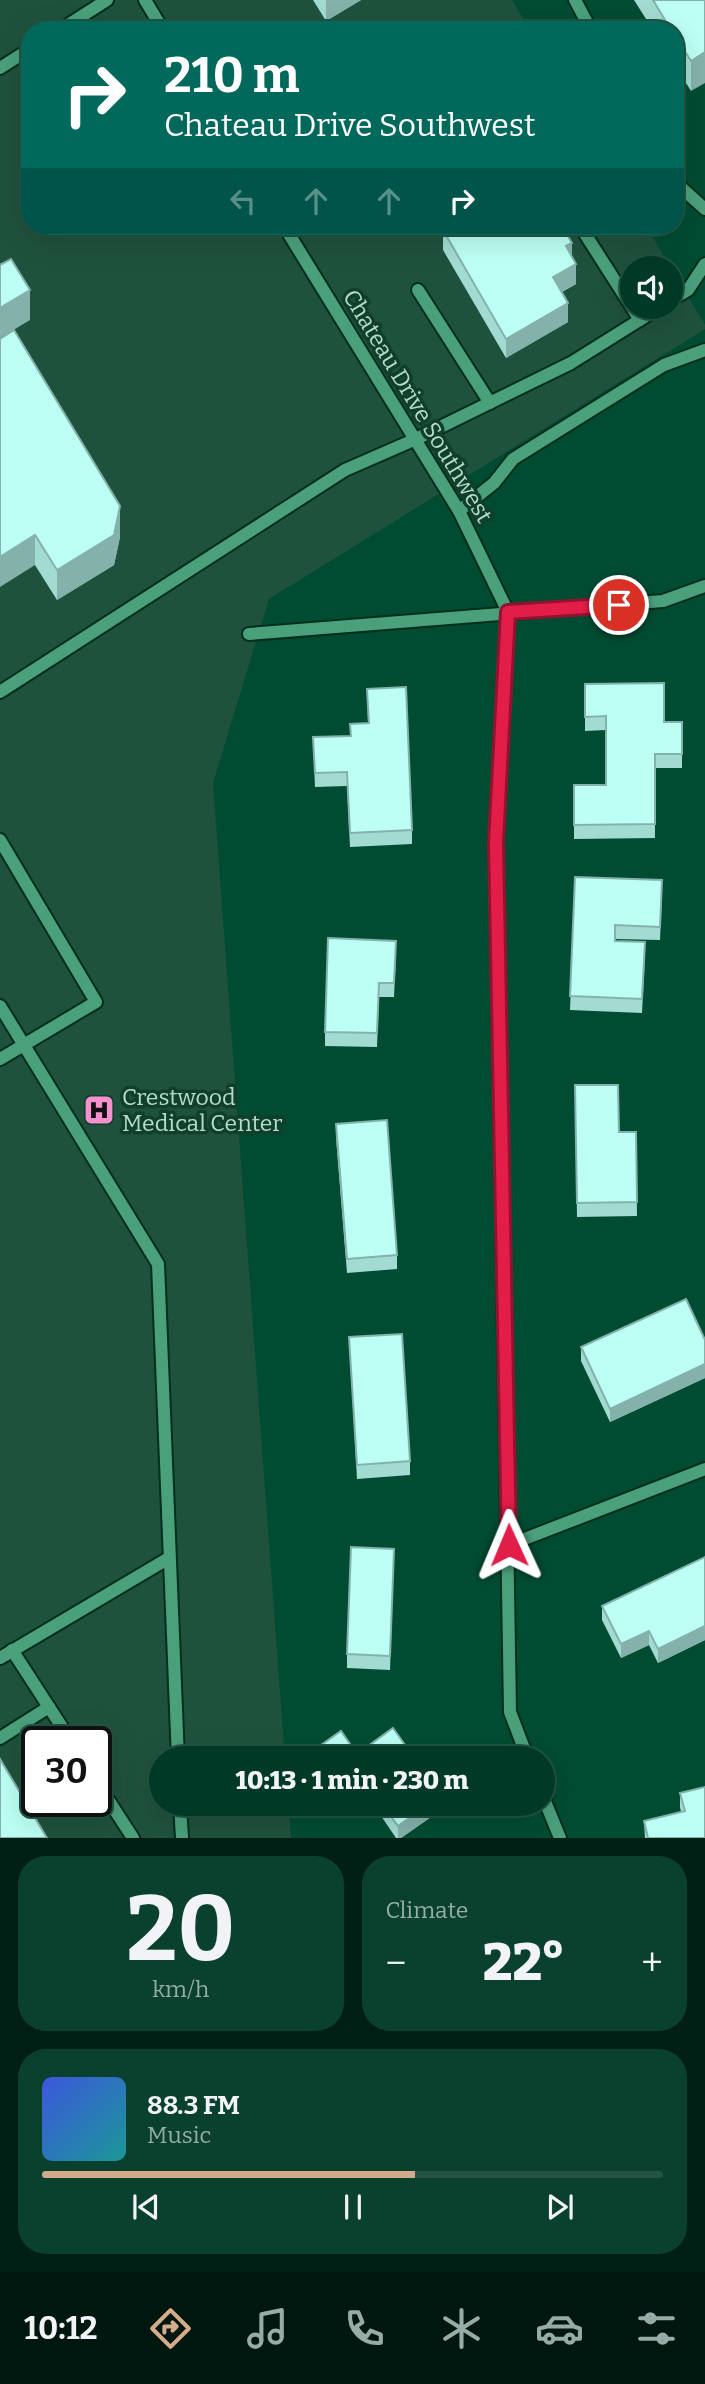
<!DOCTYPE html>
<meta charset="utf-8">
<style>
:root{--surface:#003926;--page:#0a402e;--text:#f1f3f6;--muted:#95aca7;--line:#225343;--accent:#d6ab8b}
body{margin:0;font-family:Bitter,serif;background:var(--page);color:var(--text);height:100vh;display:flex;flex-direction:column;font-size:26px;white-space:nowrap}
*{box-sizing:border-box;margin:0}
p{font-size:23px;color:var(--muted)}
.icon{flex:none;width:38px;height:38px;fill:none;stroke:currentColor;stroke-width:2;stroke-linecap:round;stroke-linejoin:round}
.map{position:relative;height:1838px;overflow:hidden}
.details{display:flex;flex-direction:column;gap:18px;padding:18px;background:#001f15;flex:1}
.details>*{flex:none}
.hud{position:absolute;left:21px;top:21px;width:663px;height:214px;border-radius:28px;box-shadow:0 7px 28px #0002,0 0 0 2px var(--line);background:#00695c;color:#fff;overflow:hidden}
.controls{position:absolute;left:620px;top:256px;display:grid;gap:14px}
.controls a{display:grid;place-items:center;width:63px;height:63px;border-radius:50%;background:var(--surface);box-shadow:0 7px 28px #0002,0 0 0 2px var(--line);font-size:35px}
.speed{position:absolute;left:21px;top:1726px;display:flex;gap:14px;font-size:35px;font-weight:700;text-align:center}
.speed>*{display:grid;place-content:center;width:91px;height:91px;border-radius:50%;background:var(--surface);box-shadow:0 7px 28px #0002,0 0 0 2px var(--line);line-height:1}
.speed .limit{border:4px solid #111;border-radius:10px;background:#fff;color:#111}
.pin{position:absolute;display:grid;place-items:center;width:60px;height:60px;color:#fff;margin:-30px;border:4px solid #fff;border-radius:50%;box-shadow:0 2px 7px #0007}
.me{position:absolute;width:77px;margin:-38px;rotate:359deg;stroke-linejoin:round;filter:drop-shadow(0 0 5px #0008)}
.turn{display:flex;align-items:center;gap:24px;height:147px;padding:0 28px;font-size:32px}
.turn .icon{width:91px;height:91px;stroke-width:2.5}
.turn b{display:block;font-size:49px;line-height:60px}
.lanes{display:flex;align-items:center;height:66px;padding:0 28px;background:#0003;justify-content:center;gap:35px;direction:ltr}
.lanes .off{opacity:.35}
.big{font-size:52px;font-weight:800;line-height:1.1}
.details .widget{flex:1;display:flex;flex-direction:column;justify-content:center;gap:10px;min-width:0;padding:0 24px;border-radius:28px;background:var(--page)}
.details .dial{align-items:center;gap:0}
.dial b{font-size:91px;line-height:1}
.song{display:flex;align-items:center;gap:21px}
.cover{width:84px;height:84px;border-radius:10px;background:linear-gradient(135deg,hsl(230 70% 55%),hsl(180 70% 35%))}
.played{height:7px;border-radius:4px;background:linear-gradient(90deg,var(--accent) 60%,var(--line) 60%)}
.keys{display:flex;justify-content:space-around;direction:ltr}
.heat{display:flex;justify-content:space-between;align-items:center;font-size:38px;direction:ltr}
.details .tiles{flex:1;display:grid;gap:18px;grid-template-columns:1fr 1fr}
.widget:last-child{grid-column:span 2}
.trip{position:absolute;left:149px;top:1746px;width:406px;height:70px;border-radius:35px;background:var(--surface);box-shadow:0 7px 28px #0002,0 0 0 2px var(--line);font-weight:800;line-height:70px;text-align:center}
.dock{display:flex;height:112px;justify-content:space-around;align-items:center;background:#00170f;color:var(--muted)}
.dock .icon{width:49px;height:49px}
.dock .on{color:var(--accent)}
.dock b{font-size:32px;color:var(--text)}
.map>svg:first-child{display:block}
.built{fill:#1f523d;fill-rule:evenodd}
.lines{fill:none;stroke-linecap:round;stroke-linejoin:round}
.minor-casing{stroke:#002f1e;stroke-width:16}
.minor{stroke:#4ba07c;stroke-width:12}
.wall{fill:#a2dbd2}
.shaded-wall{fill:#84b2ab}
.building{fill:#bcfff4;stroke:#84b2ab;stroke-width:2}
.route-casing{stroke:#92132f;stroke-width:18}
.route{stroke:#e11d48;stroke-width:12}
.labels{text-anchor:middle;stroke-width:7;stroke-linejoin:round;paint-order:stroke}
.street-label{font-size:23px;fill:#b5ddc9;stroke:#103f2c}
.poi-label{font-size:23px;fill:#b5ddc9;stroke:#103f2c;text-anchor:start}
</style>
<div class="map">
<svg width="705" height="1838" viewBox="0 0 705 1838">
<rect width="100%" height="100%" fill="#004c33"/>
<path class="built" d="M0,0H512L530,30H30V226H646L705,325V329L269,599L213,783L285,1759H161V1804H289L291,1838H0ZM632,268H670V306H632ZM37,1741H96V1801H37Z"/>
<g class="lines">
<g class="minor-casing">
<g id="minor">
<path d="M145,0L163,30"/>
<path d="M575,0L591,30"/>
<path d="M60,30L107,0"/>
<path d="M0,68L30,49"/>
<path d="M676,183L705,209"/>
<path d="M284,226L459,511L508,612L496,842L510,1712L528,1759"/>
<path d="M580,226L640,320"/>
<path d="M418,290L490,403"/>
<path d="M670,301L688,290L705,264"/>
<path d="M459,511L494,483L513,459L664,365L705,350"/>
<path d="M249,634L663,601L705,586"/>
<path d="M0,692L345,470L416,439L571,363L662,306"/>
<path d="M0,840L96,1002L0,1059"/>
<path d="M0,1006L158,1264L178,1759"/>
<path d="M509,1545L705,1469"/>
<path d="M12,1650L71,1741"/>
<path d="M0,1658L169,1558"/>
<path d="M0,1738L49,1707"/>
<path d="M96,1781L133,1838"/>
<path d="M542,1794L560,1838"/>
<path d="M180,1804L182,1838"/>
</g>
</g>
<use href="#minor" class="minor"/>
</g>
<g class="wall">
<path d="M313,0H361L326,21Z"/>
<path d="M634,0H705L691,91L676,67V30H653Z"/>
<path d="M443,230L572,256L576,284L562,292L568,322L506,358L443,250Z"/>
<path d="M0,339L120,537L114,565L57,600L35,565Z"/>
<path d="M585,684L664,722H682V768H655V838L574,839V785H606V730L585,731Z"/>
<path d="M367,689L412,830V844L350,847L347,786L315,787L313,737L350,736V724L368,723Z"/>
<path d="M575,877L662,894L660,940L615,939V941L645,956L642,1013L570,1010Z"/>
<path d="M396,954L394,997H379L377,1047L325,1046V1032Z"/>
<path d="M575,1085L619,1132H636L637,1216L577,1217Z"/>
<path d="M336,1124L397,1255V1269L347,1273L336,1138Z"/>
<path d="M349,1337L410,1461V1475L357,1479Z"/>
<path d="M705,1340V1378L610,1422L581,1361V1347Z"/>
<path d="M394,1549L390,1670L347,1668V1654Z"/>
<path d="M705,1557V1640L658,1663L649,1645L621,1658L602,1620V1606Z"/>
<path d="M680,1793L705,1838H645L644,1821L681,1812L680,1807Z"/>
<path d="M328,1804H357L338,1818Z"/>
<path d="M373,1804H441V1810L401,1838H396Z"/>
</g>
<g class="shaded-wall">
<path d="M326,0H361L326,21Z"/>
<path d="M705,52V83L691,91V61Z"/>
<path d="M572,243V262L566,246Z"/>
<path d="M576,264V284L553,297V277Z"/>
<path d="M30,290V320L0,338V308Z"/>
<path d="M568,303V322L506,358V339Z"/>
<path d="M120,506V537L114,565L57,600V570Z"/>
<path d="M35,535V565L0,587V557Z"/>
<path d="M705,1364V1378L610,1422V1409Z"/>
<path d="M705,1626V1640L658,1663V1649Z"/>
<path d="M649,1631V1645L621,1658V1644Z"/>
<path d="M338,1804H357L338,1818Z"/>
<path d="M429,1804H441V1810L401,1838H398V1826Z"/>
</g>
<g class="building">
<path d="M653,0H705V52L691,61L676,37V30H671Z"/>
<path d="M451,226H562L572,243L566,246L576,264L553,277L568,303L506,339L443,230Z"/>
<path d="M11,259L30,290L0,308V265Z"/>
<path d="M14,330L120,506L114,535L57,570L35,535L0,557V339Z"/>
<path d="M664,683V722H682V754H655V824L574,825V785H606V716L585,717V684Z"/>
<path d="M406,687L412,830L350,833L347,772L315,773L313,737L351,736L350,724L369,723L367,689Z"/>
<path d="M575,877L662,880L660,927L615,925V941L645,942L642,999L570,996Z"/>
<path d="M328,938L396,941L394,983H379L377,1033L325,1032Z"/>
<path d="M575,1085H618L619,1132H636L637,1202L577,1203Z"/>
<path d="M387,1120L397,1255L347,1259L336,1124Z"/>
<path d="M686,1299L705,1340V1364L610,1409L581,1347Z"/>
<path d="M402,1334L410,1461L357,1465L349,1337Z"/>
<path d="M351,1547L394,1549L390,1656L347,1654Z"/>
<path d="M705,1557V1626L658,1649L649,1631L621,1644L602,1606Z"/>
<path d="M393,1728L415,1759H305L304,1757L341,1731L357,1754Z"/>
<path d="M0,1759L47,1838H0Z"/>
<path d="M705,1787V1838H648L644,1821L685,1811L680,1793Z"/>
<path d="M382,1804H429L398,1826Z"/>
</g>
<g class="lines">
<g class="route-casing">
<path id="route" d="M509,1545L496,842L508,612L619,605"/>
</g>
<use href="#route" class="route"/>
</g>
<defs>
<g id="hospital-square" transform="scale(1.575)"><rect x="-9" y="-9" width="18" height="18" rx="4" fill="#f690cf" stroke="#103f2c"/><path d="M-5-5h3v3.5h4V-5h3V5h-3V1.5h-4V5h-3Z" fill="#111"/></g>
</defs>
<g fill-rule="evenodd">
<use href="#hospital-square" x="99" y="1110"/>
</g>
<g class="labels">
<g class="street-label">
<text transform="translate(418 406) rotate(59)" y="8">Chateau Drive Southwest</text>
</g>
<g class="poi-label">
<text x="122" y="1105">Crestwood<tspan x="122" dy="26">Medical Center</tspan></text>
</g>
</g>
</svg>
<div class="controls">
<a><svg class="icon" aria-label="sound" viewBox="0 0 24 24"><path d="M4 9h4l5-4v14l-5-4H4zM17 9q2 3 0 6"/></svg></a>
</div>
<div class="speed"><div class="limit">30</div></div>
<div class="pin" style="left:619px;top:605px;background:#d93025"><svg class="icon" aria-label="arrive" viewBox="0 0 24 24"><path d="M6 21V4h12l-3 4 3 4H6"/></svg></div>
<svg class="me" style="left:509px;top:1545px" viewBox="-20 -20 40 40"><path d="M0-17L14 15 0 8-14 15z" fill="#e11d48" stroke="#fff" stroke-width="4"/></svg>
<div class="trip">10:13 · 1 min · 230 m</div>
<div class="hud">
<div class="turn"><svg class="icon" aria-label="right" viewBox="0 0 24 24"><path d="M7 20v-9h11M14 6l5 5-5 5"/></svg><div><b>210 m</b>Chateau Drive Southwest</div></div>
<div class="lanes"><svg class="icon off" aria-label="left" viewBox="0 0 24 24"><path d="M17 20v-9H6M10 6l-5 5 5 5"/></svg><svg class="icon off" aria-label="ahead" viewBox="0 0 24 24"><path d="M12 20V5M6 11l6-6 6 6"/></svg><svg class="icon off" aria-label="ahead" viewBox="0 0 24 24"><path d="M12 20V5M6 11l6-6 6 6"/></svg><svg class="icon" aria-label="right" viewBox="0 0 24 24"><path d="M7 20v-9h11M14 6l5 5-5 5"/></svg></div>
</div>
</div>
<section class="details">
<div class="tiles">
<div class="widget dial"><b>20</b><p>km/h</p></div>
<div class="widget"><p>Climate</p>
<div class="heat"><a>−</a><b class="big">22°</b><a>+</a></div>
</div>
<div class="widget">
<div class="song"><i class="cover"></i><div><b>88.3 FM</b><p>Music</p></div></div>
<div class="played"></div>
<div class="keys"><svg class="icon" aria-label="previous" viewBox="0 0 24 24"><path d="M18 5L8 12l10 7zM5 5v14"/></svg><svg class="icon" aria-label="pause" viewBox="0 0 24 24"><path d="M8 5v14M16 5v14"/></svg><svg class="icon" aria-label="next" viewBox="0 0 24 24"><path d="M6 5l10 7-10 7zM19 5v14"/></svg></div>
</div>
</div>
</section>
<nav class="dock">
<b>10:12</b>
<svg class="icon on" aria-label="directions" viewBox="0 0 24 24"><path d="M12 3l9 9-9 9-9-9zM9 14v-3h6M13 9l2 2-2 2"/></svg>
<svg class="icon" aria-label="music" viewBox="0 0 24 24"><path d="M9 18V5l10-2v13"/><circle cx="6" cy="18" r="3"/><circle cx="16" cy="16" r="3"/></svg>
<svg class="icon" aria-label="phone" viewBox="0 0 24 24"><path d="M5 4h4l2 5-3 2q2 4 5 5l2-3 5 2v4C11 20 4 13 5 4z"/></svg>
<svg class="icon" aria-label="climate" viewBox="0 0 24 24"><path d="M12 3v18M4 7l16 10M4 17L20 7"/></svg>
<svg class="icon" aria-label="car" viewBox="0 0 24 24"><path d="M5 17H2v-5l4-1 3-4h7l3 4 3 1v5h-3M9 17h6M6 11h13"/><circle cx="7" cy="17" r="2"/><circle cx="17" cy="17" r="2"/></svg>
<svg class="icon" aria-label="filters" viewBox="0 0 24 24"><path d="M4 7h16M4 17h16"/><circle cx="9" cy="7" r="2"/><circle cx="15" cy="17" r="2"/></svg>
</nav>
